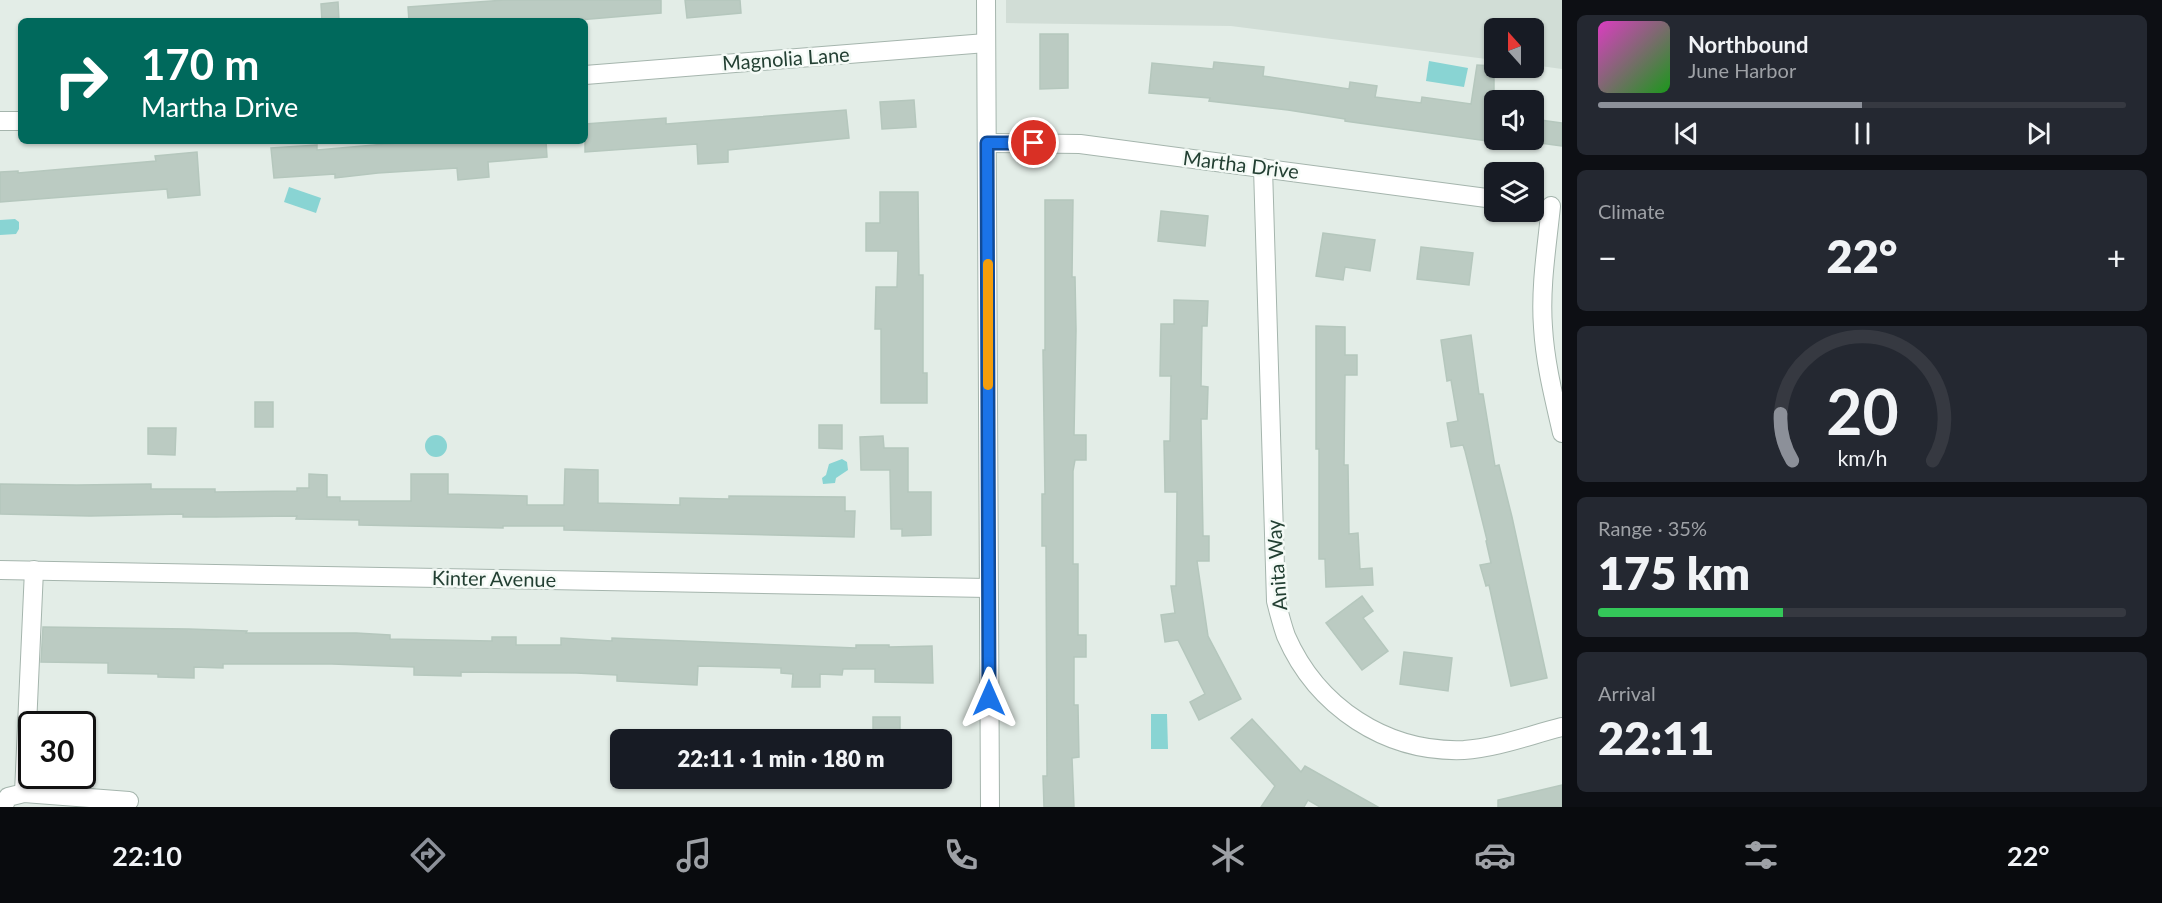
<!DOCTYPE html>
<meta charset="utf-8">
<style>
:root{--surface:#171b24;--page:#242831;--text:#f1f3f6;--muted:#9ea1a6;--line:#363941;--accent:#8c9099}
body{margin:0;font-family:Lato,sans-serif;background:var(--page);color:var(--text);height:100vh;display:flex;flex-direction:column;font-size:22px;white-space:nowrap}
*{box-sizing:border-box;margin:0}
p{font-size:20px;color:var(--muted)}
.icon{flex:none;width:33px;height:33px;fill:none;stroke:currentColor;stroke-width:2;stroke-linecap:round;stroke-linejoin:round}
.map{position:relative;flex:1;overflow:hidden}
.sheet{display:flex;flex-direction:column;gap:15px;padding:15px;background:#0d0f14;width:600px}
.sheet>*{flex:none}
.banner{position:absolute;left:18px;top:18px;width:570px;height:126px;border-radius:9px;box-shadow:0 2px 4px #0004;background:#00695c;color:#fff;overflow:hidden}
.needle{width:39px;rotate:339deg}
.controls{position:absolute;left:1484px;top:18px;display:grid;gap:12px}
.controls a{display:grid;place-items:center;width:60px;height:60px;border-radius:9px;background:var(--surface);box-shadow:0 2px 4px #0004;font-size:30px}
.speed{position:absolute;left:18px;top:711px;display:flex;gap:12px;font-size:30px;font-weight:700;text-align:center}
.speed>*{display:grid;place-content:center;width:78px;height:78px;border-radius:50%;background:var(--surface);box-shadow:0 2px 4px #0004;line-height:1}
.speed .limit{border:3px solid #111;border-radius:9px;background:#fff;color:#111}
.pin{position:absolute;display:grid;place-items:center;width:51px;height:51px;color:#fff;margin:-26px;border:3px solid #fff;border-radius:50%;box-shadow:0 2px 6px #0007}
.me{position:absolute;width:66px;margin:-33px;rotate:0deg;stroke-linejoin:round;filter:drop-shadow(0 0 4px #0008)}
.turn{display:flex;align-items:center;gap:21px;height:126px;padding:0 24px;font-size:27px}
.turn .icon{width:78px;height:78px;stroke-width:2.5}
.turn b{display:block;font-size:42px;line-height:51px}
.big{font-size:45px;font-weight:800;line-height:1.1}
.sheet .tile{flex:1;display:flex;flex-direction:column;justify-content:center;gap:9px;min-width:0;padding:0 21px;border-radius:9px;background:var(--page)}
.sheet .dial{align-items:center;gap:0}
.dial svg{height:156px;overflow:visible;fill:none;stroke:var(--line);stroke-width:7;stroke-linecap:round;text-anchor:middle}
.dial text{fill:var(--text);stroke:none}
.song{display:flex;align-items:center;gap:18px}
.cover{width:72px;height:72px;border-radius:9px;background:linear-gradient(135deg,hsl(310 70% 55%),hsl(120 70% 35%))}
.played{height:6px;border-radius:3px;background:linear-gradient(90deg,var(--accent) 50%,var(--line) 50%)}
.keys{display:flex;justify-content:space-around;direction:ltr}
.heat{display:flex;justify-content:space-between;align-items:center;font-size:33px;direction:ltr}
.charge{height:9px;border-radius:4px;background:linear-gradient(90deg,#34c759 35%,var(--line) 0)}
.trip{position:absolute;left:610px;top:729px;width:342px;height:60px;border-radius:9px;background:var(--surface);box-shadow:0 2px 4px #0004;font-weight:800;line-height:60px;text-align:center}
.menu{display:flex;height:96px;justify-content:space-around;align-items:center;background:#090b0e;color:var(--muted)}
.menu .icon{width:42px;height:42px}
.menu .on{color:var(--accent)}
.menu b{font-size:27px;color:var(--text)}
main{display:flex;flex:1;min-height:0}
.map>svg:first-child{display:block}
.built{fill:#d1ddd6}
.water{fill:#89d4d3}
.building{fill:#bbcbc2;stroke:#b5c7bd;stroke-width:1.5}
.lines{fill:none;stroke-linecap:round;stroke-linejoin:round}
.minor-casing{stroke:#a5b5ad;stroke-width:20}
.minor{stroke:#fff;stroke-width:18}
.route-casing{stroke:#114b97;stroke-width:15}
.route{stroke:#1a73e8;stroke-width:10}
.slow{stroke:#f59e0b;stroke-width:10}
.labels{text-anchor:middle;stroke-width:5;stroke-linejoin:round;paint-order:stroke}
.street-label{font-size:20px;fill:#223f32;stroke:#f4faf6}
</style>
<main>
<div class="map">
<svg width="1562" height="807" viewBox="0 0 1562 807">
<rect width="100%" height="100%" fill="#e3ede7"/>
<path class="built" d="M1006,0H1562V69L1533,65V28H1494V60L1231,26L1006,23Z"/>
<g class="water">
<path d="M1429,61L1468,68L1464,87L1426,81Z"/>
<path d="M289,187L321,198L316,213L284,202Z"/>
<path d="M15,219L19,222V229L16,234L0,235V220Z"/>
<circle cx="436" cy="446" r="11"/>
<path d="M842,459L847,462L848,470L836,478L835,483L823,484L822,478L826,475L829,464Z"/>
<path d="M1151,714H1167L1168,749H1151Z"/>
</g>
<g class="building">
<path d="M505,0H661V13L567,21L566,19L538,21H409L408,7Z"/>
<path d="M685,0H740L741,13L687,18Z"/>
<path d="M338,2L339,21H322L321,4Z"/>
<path d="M1040,34H1068V88L1040,89Z"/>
<path d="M1214,62L1264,67L1263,76L1349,89L1350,82L1377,86L1375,97L1421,103L1422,97L1471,104L1477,65L1494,66V142L1345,121V119L1288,110L1209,101L1210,98L1149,93L1152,63L1213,69Z"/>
<path d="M914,100L916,127L882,129L880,102Z"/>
<path d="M846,110L849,138L728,150V162L698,164L697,144L585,152V124L666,118V124Z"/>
<path d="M1533,119L1562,123V146L1533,142Z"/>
<path d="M420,141H546L547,157L488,162L489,177L458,180L457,168L378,173L335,178V174L274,178L271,148L317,145V150Z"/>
<path d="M197,152L200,195L168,198L167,189L0,202V172L18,171V173L156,161L155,156Z"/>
<path d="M880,192H918L919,275H923V373H927V403H881V329H875L876,287H897L898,251H866V223H880Z"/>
<path d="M1045,200H1073L1072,277H1075L1076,330L1074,435H1086V460H1075L1073,471V564H1078V635H1086V657H1074V705H1078L1079,757L1072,758L1074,807H1044L1043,776H1047L1046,546H1042V494H1045L1043,350H1045Z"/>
<path d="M1161,211L1208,216L1205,246L1158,241Z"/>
<path d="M1323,233L1375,240L1370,271L1345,267L1343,280L1316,276Z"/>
<path d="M1421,247L1473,253L1469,285L1417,279Z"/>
<path d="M1174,300L1208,301L1207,326H1202L1201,386L1208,387L1207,419H1201L1203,536H1209V561H1197L1208,636L1241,699L1199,720L1190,702L1205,694L1178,640L1165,642L1161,615L1175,613L1171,586H1176L1177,492H1165L1164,441H1170L1171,376H1160L1161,324H1174Z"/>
<path d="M1316,326L1345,327V355H1357V375H1345L1344,465H1348L1349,534L1358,533L1360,569L1372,568L1373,585L1326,587L1325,559H1319V449H1316Z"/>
<path d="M1471,335L1479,394H1483L1495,466L1499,465L1512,517L1547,678L1511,686L1489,585L1486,586L1480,565L1491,563L1486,541L1487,540L1465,451L1463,445L1451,447L1447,423L1458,421L1451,380L1447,381L1441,340Z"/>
<rect x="255" y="402" width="18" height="25"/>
<path d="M819,425H842V449L819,448Z"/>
<path d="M148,428H176L175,455L148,454Z"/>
<path d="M883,436L884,448H908V492H931V535L902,536V529H891L890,470H861L860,437Z"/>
<path d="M565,469L598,470V503L680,505V498L729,499V496L845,497V511H855L854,537L564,530V526H503V528L359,525V520L296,519L297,516L215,517H183V514L90,516L0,514V484L77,485L151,484V489H215V492L297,491V488H309V474L327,475V497H340V501H411V474H448V494L527,496V505H564Z"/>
<path d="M1362,596L1373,611L1363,618L1388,651L1362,670L1326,623Z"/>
<path d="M43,627L189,629L247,631L246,633H356L390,635V639L492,641V637H516V645H561V638L612,641V638L856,648V645H889V647L932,646L933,683L875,682V669H843L842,675L820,674V687H792L793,674L781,673V668L698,666L697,685L617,681V675L576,673L461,672V676L414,675V667L332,664H223V668L194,667V678L158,677V674L108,673V663L41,662Z"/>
<path d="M1404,652L1452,658L1448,691L1400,684Z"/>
<rect x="873" y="717" width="27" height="23"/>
<path d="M1252,719L1301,772L1305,766L1378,807H1320L1308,800L1304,807H1261L1275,786L1231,738Z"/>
<path d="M1562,785V807H1498V800Z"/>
</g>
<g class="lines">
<g class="minor-casing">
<g id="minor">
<path d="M986,0L990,807"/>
<path d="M585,75L986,43"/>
<path d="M0,121H21"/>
<path d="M988,143L1080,144L1494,199"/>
<path d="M1263,168L1276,601C1279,613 1282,625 1286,636C1317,707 1386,753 1464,750C1496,748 1530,735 1562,727"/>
<path d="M1551,206C1547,246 1540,287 1543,327C1545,363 1554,398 1562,433"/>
<path d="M0,570L988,588"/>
<path d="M24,793L34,570"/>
<path d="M3,807L8,797L24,793L129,801"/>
</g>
</g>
<use href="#minor" class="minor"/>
</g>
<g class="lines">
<g class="route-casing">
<path id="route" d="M989,698L987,143H1034"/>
</g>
<use href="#route" class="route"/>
<path class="slow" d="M988,264V385"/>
</g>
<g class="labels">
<g class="street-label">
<text transform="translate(786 59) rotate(-4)" y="7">Magnolia Lane</text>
<text transform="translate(1241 165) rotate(7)" y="7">Martha Drive</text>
<text transform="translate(1277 565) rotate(-94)" y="7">Anita Way</text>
<text transform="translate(494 579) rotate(1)" y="7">Kinter Avenue</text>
</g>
</g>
</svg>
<div class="controls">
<a><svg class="needle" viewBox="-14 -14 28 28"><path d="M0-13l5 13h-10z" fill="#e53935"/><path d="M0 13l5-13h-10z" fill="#9ea1a6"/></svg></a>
<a><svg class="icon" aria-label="sound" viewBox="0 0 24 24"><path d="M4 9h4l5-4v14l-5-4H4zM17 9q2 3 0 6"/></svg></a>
<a><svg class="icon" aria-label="layers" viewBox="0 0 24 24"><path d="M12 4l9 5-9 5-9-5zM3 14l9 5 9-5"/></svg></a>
</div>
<div class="speed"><div class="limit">30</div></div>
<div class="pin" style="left:1034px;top:143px;background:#d93025"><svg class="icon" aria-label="arrive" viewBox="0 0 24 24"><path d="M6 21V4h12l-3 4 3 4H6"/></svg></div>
<svg class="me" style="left:989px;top:698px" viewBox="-20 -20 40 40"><path d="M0-17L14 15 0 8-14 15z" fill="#1a73e8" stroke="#fff" stroke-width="4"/></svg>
<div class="trip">22:11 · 1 min · 180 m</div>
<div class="banner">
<div class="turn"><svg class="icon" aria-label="right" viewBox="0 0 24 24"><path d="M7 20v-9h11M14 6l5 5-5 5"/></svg><div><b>170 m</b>Martha Drive</div></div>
</div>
</div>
<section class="sheet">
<div class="tile">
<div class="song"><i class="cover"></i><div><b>Northbound</b><p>June Harbor</p></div></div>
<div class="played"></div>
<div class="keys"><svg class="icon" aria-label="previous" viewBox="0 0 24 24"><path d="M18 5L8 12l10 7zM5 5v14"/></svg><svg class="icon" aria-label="pause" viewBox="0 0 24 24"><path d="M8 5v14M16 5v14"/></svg><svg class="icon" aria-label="next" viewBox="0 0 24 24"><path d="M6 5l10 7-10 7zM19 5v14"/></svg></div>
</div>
<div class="tile"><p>Climate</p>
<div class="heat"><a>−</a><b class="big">22°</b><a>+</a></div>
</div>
<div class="tile dial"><svg viewBox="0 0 100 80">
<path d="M14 69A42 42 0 1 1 86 69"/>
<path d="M14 69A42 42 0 0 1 8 45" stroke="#8c9099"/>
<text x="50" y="56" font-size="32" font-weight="700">20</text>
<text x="50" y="72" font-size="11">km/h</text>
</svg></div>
<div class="tile"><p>Range · 35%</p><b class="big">175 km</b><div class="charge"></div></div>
<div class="tile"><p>Arrival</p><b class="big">22:11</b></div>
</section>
</main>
<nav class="menu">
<b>22:10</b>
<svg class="icon on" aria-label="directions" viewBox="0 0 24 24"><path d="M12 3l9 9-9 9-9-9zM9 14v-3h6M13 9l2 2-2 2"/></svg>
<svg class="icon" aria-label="music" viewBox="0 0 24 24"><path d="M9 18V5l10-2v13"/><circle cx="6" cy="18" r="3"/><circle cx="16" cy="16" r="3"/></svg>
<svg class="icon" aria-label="phone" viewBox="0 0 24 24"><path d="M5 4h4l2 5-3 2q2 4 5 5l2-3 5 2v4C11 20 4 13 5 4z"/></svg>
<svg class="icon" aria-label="climate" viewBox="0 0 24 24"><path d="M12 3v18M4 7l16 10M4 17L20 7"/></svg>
<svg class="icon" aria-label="car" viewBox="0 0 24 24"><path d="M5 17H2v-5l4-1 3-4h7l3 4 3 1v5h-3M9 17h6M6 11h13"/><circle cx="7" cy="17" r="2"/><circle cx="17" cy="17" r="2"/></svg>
<svg class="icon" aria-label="filters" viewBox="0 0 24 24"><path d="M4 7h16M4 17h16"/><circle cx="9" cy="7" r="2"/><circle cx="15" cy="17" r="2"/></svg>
<b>22°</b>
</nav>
